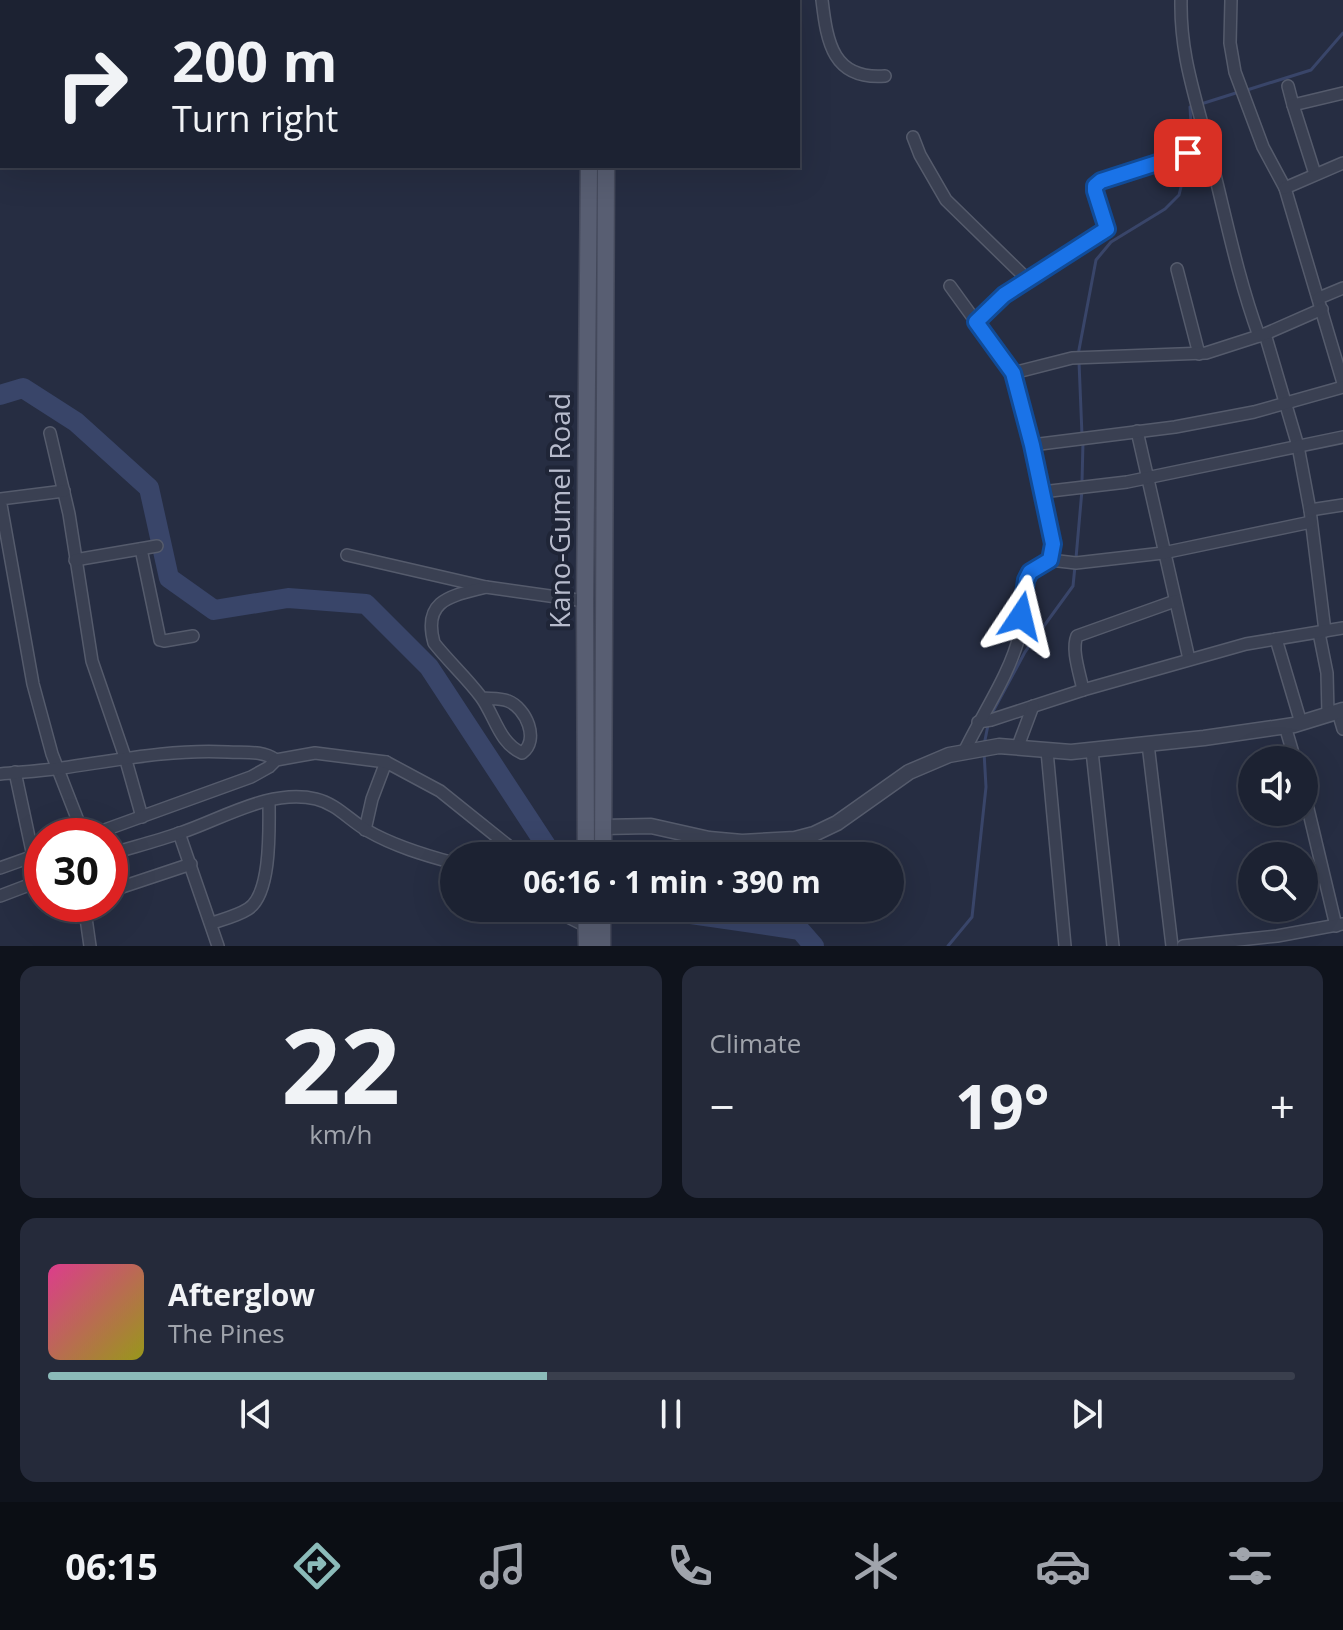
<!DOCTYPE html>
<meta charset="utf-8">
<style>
:root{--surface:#1c2232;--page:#252a3a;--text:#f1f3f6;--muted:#a0a4ac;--line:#3a3f4d;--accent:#8bbbb9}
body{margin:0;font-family:"Open Sans",sans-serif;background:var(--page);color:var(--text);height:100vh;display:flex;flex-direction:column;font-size:30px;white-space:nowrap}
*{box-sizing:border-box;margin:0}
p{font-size:26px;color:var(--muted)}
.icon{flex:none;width:44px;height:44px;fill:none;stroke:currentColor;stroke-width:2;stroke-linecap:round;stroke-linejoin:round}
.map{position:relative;height:946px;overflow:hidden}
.details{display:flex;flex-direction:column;gap:20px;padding:20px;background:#0f131c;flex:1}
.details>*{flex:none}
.guide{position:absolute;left:0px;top:0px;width:800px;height:168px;box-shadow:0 8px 32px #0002,0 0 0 2px var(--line);background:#1c2232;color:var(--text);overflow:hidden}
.fabs{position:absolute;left:1238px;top:746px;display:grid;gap:16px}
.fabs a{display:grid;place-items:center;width:80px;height:80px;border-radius:50%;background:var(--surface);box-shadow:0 8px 32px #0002,0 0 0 2px var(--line);font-size:40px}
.speed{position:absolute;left:24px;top:818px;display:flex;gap:16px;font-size:40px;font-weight:700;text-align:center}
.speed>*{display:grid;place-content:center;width:104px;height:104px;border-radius:50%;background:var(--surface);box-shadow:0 8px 32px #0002,0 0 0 2px var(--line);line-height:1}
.speed .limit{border:12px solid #d22;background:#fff;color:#111}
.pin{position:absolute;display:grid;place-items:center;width:68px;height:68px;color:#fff;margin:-34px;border-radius:16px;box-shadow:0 4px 12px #0006}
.me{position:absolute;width:88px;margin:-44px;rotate:10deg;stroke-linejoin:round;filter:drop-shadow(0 0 6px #0008)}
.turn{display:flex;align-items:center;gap:28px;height:168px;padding:0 40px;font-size:36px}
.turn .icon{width:104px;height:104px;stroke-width:2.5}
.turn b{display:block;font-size:56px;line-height:68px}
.big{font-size:60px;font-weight:700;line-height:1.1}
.details .tile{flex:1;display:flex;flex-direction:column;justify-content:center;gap:12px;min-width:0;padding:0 28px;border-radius:16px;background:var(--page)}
.details .dial{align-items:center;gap:0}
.dial b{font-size:104px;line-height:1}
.song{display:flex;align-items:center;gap:24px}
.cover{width:96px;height:96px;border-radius:12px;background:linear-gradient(135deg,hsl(330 70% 55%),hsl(60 70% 35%))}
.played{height:8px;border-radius:4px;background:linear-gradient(90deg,var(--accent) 40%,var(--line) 40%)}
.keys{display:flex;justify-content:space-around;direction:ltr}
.heat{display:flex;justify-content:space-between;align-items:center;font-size:44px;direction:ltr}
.details .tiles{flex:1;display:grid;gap:20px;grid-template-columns:1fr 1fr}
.tile:last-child{grid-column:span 2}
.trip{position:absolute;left:440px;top:842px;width:464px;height:80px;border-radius:40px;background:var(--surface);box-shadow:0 8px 32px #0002,0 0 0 2px var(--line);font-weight:700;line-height:80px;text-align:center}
.menu{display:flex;height:128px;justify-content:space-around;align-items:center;background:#0b0e14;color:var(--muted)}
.menu .icon{width:56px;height:56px}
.menu .active{color:var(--accent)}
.menu b{font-size:36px;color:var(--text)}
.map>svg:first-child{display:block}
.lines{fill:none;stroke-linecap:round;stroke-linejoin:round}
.stream{stroke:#394569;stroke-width:3}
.river{stroke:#394569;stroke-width:20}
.minor-casing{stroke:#555b6c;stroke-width:14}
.tertiary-casing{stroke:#555b6c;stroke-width:17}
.primary-casing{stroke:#44495b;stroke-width:19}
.minor{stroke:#3a4052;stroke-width:11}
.tertiary{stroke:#3a4052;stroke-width:14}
.primary{stroke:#585e72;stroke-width:16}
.route-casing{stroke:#114b97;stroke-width:20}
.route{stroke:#1a73e8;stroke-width:14}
.labels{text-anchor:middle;stroke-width:8;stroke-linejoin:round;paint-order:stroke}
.street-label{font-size:28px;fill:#b7bbcc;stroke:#1f2537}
</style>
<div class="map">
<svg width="1343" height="946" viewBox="0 0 1343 946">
<rect width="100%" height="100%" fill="#262d42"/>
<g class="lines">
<g class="stream">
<path d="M1247,90L1311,70L1343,33"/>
<path d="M1201,104L1239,92"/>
<path d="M1190,152L1192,142L1190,107L1193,106"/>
<path d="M1078,355L1096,260L1111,242L1165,209L1179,195L1188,159"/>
<path d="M1079,362L1082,435"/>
<path d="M1082,482L1083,442"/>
<path d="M1076,558L1082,490"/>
<path d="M990,717L1025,652L1073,586L1075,566"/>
<path d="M984,745L988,725"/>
<path d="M948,946L972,917L986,787L984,752"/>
</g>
<g class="river">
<path d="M0,395L23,388L76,422L149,488L169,578L214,610L288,598L366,604L429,667L553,856"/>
<path d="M667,908L677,912L800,930L814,946"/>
</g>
<g class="minor-casing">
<g id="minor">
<path d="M822,0C827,43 833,80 885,76"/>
<path d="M1181,0C1180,57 1196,97 1209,151C1225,213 1237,276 1259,336"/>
<path d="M1231,0L1230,43L1235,72L1263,147L1285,188L1343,383"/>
<path d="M1288,86L1293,105"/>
<path d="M913,137L920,155L946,200L1028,280"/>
<path d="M1315,174L1293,105L1343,93"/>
<path d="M1285,188L1343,163"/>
<path d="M1177,269L1199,354"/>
<path d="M950,286L1013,373L1032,445L1053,544L1050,560"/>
<path d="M1319,298L1343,288"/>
<path d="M976,322L1004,295L1107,229L1095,191V186L1101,181L1156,162L1209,149"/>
<path d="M1265,334L1298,446L1310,510L1325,631"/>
<path d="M1013,373L1072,358L1206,353L1265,334L1322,309"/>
<path d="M1137,431L1189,659"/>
<path d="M50,433L69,514L92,661L125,757L142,817"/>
<path d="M1032,445L1175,427L1254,412L1343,387"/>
<path d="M64,491L0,499L33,684L52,754L84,836"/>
<path d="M1042,492L1127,482L1343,437"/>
<path d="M1310,510L1343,505"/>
<path d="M141,549L160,640L164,641L193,636"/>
<path d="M347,555L486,587L585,601"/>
<path d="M75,560L157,546"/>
<path d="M1319,633L1327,673L1328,714"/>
<path d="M1276,639L1301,723"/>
<path d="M1083,690C1080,674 1071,650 1077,636L1175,601"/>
<path d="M482,698C490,699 500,698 508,701C526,708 540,740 522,753C499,743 495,716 481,697C467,678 449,662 434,643C422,599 452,596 486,587"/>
<path d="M1338,712L1343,729"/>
<path d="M978,722L991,720L1083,690L1246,644L1343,628"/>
<path d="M1285,726L1295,760"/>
<path d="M1148,744L1172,946"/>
<path d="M1018,746L1033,706"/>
<path d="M1047,751L1065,946"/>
<path d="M1092,751L1113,946"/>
<path d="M964,752C982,714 1010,675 1020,633C1025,613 1021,592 1030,572L1050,560L1076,563L1163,553L1311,522"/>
<path d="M15,772L33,856"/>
<path d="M0,774C21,772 41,771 62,768C118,760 171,749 228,752C245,753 262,750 276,760"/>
<path d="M1304,792L1336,926"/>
<path d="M365,830L372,799L386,762"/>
<path d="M179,833L218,946"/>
<path d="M88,836L251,777L269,767L276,760L315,753L386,762L440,791L521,856"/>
<path d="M110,854C133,847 157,841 180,833C222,819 271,788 316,799C337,804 350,821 368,831C394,846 424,855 454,863"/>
<path d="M0,868L42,853"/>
<path d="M110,891L191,864"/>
<path d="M0,896L42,880"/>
<path d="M84,904L90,946"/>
<path d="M557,908L568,917L586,926"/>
<path d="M212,923C224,919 237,916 248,909C272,894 269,826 269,801"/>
<path d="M1183,946L1277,936L1343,924"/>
</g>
</g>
<g class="tertiary-casing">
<path id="tertiary" d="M603,827L651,826L709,839L742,842L795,839L814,834L837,823L909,772L949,755L999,746L1071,752L1204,738L1294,725L1343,710"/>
</g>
<g class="primary-casing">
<g id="primary">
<path d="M587,0V2"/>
<path d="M607,2V0"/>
<path d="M586,856L585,601L589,166"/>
<path d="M603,856L606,166"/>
<path d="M586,908L587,946"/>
<path d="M602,946V908"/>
</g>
</g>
<use href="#minor" class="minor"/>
<use href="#tertiary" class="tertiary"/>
<use href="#primary" class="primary"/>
</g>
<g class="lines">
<g class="route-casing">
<path id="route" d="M1021,616L1026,580L1030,572L1050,560L1053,544L1032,445L1013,373L976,322L1004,295L1107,229L1095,191V186L1101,181L1188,153"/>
</g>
<use href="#route" class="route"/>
</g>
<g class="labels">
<g class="street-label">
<text transform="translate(560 511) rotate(-90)" y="10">Kano-Gumel Road</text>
</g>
</g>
</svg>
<div class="fabs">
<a><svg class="icon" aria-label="sound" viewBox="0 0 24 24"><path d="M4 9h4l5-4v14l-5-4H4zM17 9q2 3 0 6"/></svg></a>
<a><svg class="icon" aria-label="search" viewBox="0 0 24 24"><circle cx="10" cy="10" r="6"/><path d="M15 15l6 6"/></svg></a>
</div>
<div class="speed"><div class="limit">30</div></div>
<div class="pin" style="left:1188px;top:153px;background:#d93025"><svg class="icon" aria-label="arrive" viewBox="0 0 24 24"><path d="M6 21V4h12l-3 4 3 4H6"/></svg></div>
<svg class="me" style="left:1021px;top:616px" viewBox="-20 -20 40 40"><path d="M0-17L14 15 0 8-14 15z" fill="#1a73e8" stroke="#fff" stroke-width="4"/></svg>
<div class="trip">06:16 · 1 min · 390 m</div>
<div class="guide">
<div class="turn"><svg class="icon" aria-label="right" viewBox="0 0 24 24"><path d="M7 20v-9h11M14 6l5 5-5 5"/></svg><div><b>200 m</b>Turn right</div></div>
</div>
</div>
<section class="details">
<div class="tiles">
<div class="tile dial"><b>22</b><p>km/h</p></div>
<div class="tile"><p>Climate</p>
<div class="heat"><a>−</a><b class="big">19°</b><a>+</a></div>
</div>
<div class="tile">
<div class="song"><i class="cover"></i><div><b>Afterglow</b><p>The Pines</p></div></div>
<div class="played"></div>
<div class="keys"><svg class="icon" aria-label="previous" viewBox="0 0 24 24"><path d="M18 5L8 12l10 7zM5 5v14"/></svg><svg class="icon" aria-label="pause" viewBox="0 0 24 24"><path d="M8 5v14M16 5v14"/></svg><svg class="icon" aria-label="next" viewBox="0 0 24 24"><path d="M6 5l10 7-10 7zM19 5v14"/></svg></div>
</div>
</div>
</section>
<nav class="menu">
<b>06:15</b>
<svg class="icon active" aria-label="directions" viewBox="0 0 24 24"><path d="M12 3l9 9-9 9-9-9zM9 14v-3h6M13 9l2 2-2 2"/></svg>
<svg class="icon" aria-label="music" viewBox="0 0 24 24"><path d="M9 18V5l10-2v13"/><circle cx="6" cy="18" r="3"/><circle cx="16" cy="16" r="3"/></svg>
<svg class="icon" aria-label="phone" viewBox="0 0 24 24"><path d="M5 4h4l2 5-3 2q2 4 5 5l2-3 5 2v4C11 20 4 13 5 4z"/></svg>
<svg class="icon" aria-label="climate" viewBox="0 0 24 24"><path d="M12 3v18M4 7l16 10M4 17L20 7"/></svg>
<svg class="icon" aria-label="car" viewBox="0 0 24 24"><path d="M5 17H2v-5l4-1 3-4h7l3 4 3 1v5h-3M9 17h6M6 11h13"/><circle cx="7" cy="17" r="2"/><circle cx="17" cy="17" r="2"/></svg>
<svg class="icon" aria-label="filters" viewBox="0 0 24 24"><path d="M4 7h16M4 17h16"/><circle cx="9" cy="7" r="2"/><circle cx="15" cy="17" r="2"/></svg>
</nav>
